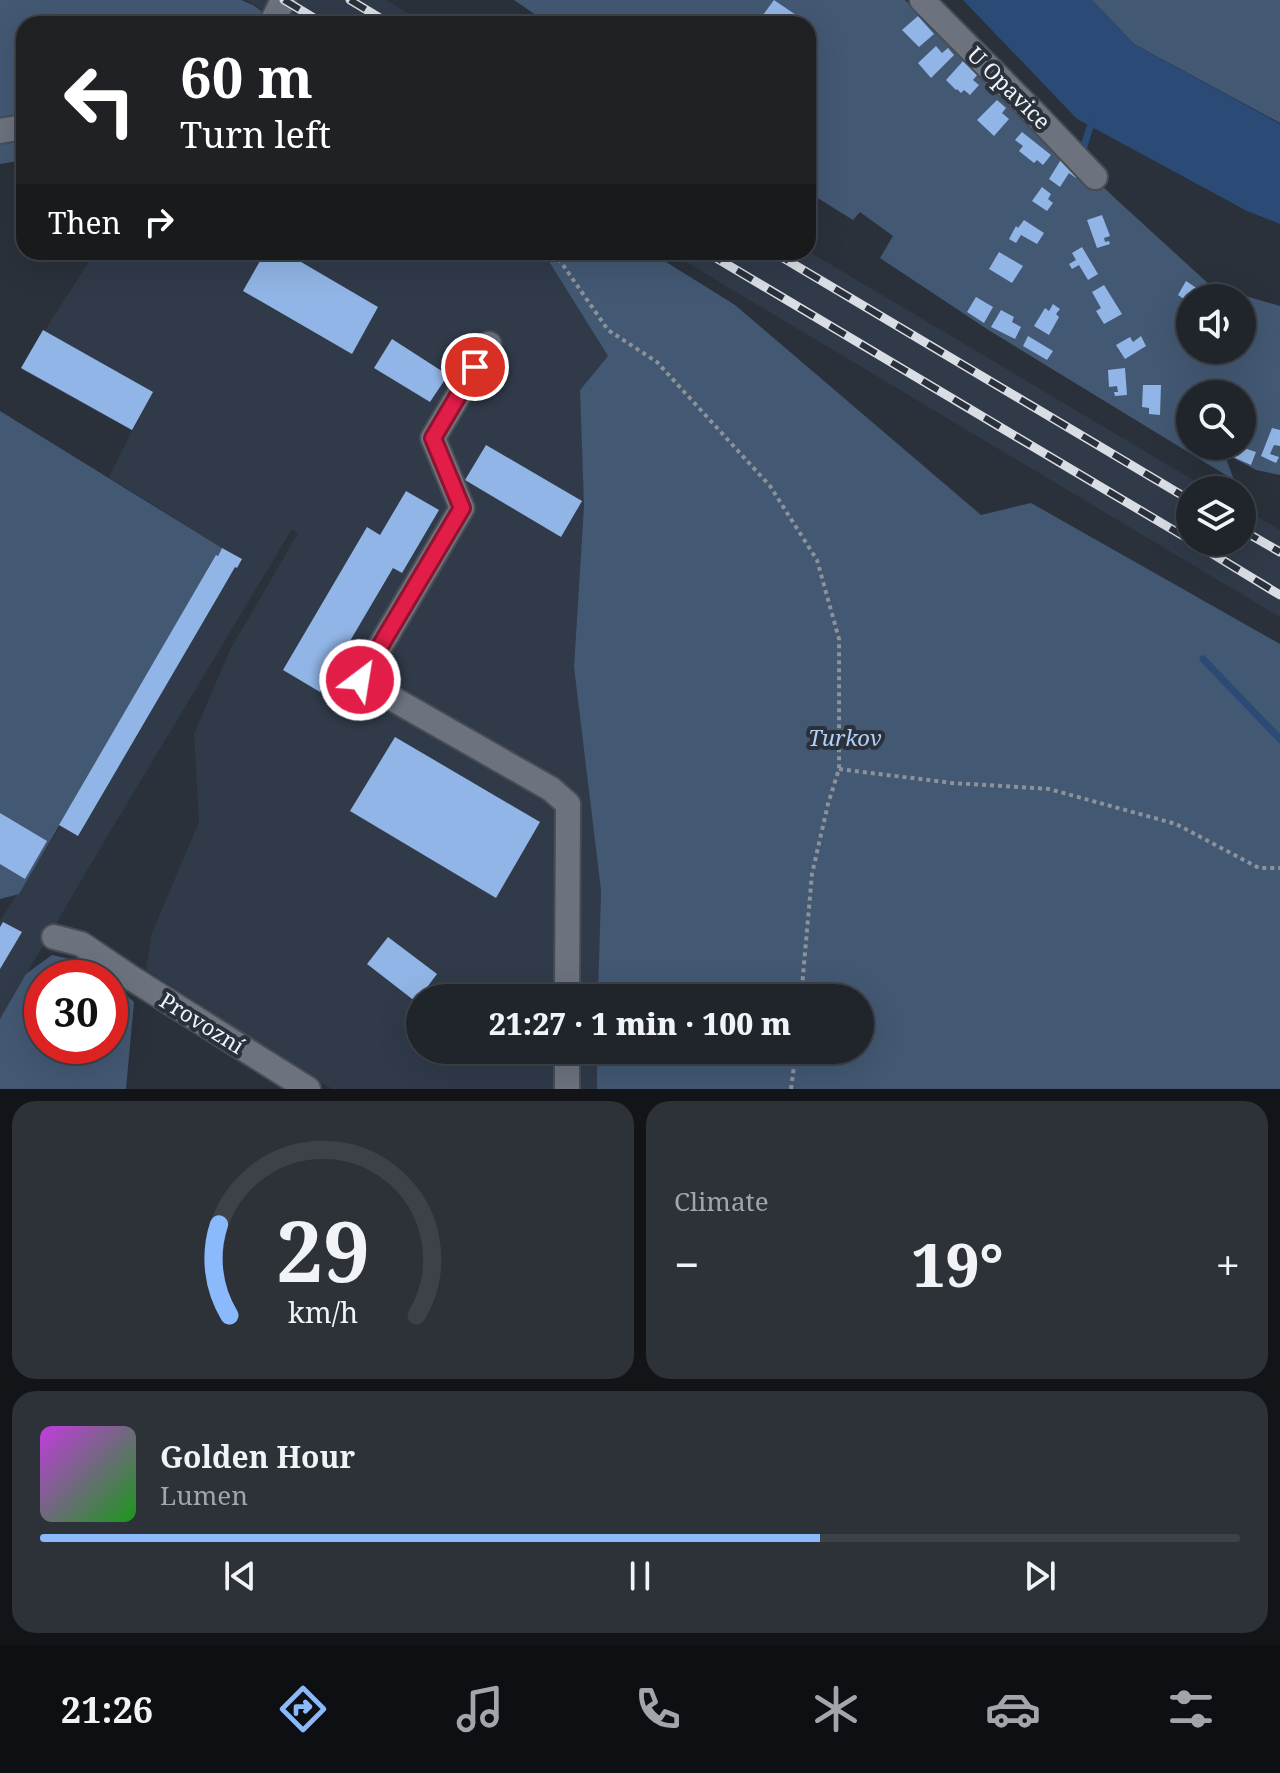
<!DOCTYPE html>
<meta charset="utf-8">
<style>
:root{--surface:#20252c;--page:#2d3138;--text:#f1f3f6;--muted:#a2a5a9;--line:#3d4248;--accent:#8abafc}
body{margin:0;font-family:"Noto Serif",serif;background:var(--page);color:var(--text);height:100vh;display:flex;flex-direction:column;font-size:30px;white-space:nowrap}
*{box-sizing:border-box;margin:0}
p{font-size:26px;color:var(--muted)}
.icon{flex:none;width:44px;height:44px;fill:none;stroke:currentColor;stroke-width:2;stroke-linecap:round;stroke-linejoin:round}
.map{position:relative;height:1089px;overflow:hidden}
.sheet{display:flex;flex-direction:column;gap:12px;padding:12px;background:#121418;flex:1}
.sheet>*{flex:none}
.top-card{position:absolute;left:16px;top:16px;width:800px;height:244px;border-radius:24px;box-shadow:0 8px 32px #0002,0 0 0 2px var(--line);background:#202124;color:#fff;overflow:hidden}
.controls{position:absolute;left:1176px;top:284px;display:grid;gap:16px}
.controls a{display:grid;place-items:center;width:80px;height:80px;border-radius:50%;background:var(--surface);box-shadow:0 8px 32px #0002,0 0 0 2px var(--line);font-size:40px}
.speed{position:absolute;left:24px;top:960px;display:flex;gap:16px;font-size:40px;font-weight:700;text-align:center}
.speed>*{display:grid;place-content:center;width:104px;height:104px;border-radius:50%;background:var(--surface);box-shadow:0 8px 32px #0002,0 0 0 2px var(--line);line-height:1}
.speed .limit{border:12px solid #d22;background:#fff;color:#111}
.pin{position:absolute;display:grid;place-items:center;width:68px;height:68px;color:#fff;margin:-34px;border:4px solid #fff;border-radius:50%;box-shadow:0 2px 8px #0007}
.me{position:absolute;width:88px;margin:-44px;rotate:31deg;stroke-linejoin:round;filter:drop-shadow(0 0 6px #0008)}
.turn{display:flex;align-items:center;gap:28px;height:168px;padding:0 32px;font-size:36px}
.turn .icon{width:104px;height:104px;stroke-width:2.5}
.turn b{display:block;font-size:56px;line-height:68px}
.then{display:flex;align-items:center;height:76px;padding:0 32px;background:#0003;gap:16px;font-size:30px}
.big{font-size:60px;font-weight:800;line-height:1.1}
.sheet .card{flex:1;display:flex;flex-direction:column;justify-content:center;gap:12px;min-width:0;padding:0 28px;border-radius:24px;background:var(--page)}
.sheet .dial{align-items:center;gap:0}
.dial svg{height:208px;overflow:visible;fill:none;stroke:var(--line);stroke-width:7;stroke-linecap:round;text-anchor:middle}
.dial text{fill:var(--text);stroke:none}
.song{display:flex;align-items:center;gap:24px}
.cover{width:96px;height:96px;border-radius:12px;background:linear-gradient(135deg,hsl(290 70% 55%),hsl(120 70% 35%))}
.played{height:8px;border-radius:4px;background:linear-gradient(90deg,var(--accent) 65%,var(--line) 65%)}
.keys{display:flex;justify-content:space-around;direction:ltr}
.heat{display:flex;justify-content:space-between;align-items:center;font-size:44px;direction:ltr}
.sheet .tiles{flex:1;display:grid;gap:12px;grid-template-columns:1fr 1fr}
.card:last-child{grid-column:span 2}
.trip{position:absolute;left:406px;top:984px;width:468px;height:80px;border-radius:40px;background:var(--surface);box-shadow:0 8px 32px #0002,0 0 0 2px var(--line);font-weight:800;line-height:80px;text-align:center}
.tab-bar{display:flex;height:128px;justify-content:space-around;align-items:center;background:#0d0f12;color:var(--muted)}
.tab-bar .icon{width:56px;height:56px}
.tab-bar .selected{color:var(--accent)}
.tab-bar b{font-size:36px;color:var(--text)}
.map>svg:first-child{display:block}
.built{fill:#303a49}
.green{fill:#435873;fill-rule:evenodd}
.water{fill:#2b4a75}
.lines{fill:none;stroke-linecap:round;stroke-linejoin:round}
.stream{stroke:#2b4a75;stroke-width:7}
.building{fill:#91b5e6}
.minor-casing{stroke:#484d55;stroke-width:28}
.path{stroke:#8d929a;stroke-width:4;stroke-dasharray:4 4;stroke-linecap:butt}
.minor{stroke:#6c737e;stroke-width:24}
.rail-casing{stroke:#d9dde4;stroke-width:9}
.rail{stroke:#2a313a;stroke-width:6;stroke-dasharray:18;stroke-linecap:butt}
.route-casing{stroke:#92132f;stroke-width:20}
.route{stroke:#e11d48;stroke-width:14}
.labels{text-anchor:middle;stroke-width:8;stroke-linejoin:round;paint-order:stroke}
.street-label{font-size:22px;fill:#eff3fa;stroke:#2a313a}
.park-label{font-size:22px;font-style:italic;fill:#b3d1fa;stroke:#2a313a}
</style>
<div class="map">
<svg width="1280" height="1089" viewBox="0 0 1280 1089">
<rect width="100%" height="100%" fill="#2a313a"/>
<g class="built">
<path d="M246,0H386L426,24H286Z"/>
<path d="M808,251L1210,490H1190V542H1242V508L1280,530V617L669,252Z"/>
<path d="M95,252H543L608,356L580,390L601,890L599,998H420V1050H598V1089H332L146,970L152,933L199,822L194,734L230,650L298,533L292,529L108,835L0,1019V921L62,824L222,548L109,477L132,431L22,370L44,332Z"/>
</g>
<g class="green">
<path d="M0,0H241L253,5L280,24H24V160L0,164Z"/>
<path d="M514,0H905L1118,201L1211,286L1280,306V475L1256,470L1224,453L1234,480L990,331L880,258L893,236L860,212L853,220L808,192V24H549ZM1190,298H1242V350H1190ZM1190,394H1242V446H1190Z"/>
<path d="M1092,0H1280V123L1134,44Z"/>
<path d="M543,252H650L735,305L981,515L1031,503L1280,644V1089H597V1050H860V998H598L601,890L574,667L584,506L580,390L608,356Z"/>
<path d="M0,411L222,548L19,894L0,899Z"/>
<path d="M52,955L87,963L105,978H42V1046H110V982L134,1002L126,1089H0V1019L26,974Z"/>
</g>
<path class="water" d="M963,0H1092L1134,44L1280,124V224L1247,211L1077,119Z"/>
<g class="lines">
<g class="stream">
<path d="M1082,153L1093,117"/>
<path d="M1203,659L1280,739"/>
</g>
</g>
<g class="building">
<path d="M774,0L799,17L794,24H768L770,21L763,15Z"/>
<path d="M918,16L934,34L919,47L902,30Z"/>
<path d="M936,46L942,53L948,48L954,55L931,78L918,63Z"/>
<path d="M963,61L978,74L973,80L979,85L970,95L964,90L961,93L957,89L956,90L946,80Z"/>
<path d="M997,100L1006,108L1002,113L1009,119L994,136L977,120Z"/>
<path d="M1022,132L1051,155L1043,165L1037,160L1034,163L1019,151L1023,146L1015,140Z"/>
<path d="M1062,158L1079,174L1076,178L1069,173L1060,187L1049,179Z"/>
<path d="M1042,187L1051,194L1048,199L1053,203L1047,211L1032,201Z"/>
<path d="M1102,215L1110,236L1104,238L1105,242L1109,241L1110,244L1097,248L1087,220Z"/>
<path d="M1024,220L1044,233L1037,244L1021,235L1016,243L1009,239L1016,226L1018,228Z"/>
<path d="M1082,247L1098,274L1088,280L1079,265L1072,269L1069,264L1076,260L1072,253Z"/>
<path d="M265,252H284L378,307L352,354L243,291Z"/>
<path d="M999,252L1023,266L1012,283L989,269Z"/>
<path d="M1186,281L1198,289L1193,298H1190V303L1178,295Z"/>
<path d="M1104,285L1122,314L1104,324L1096,311L1101,308L1092,292Z"/>
<path d="M976,297L993,307L984,323L967,312Z"/>
<path d="M1053,304L1060,309L1056,314L1059,317L1049,335L1034,326L1045,308L1049,311Z"/>
<path d="M1001,310L1014,317L1012,322L1021,327L1015,339L991,327Z"/>
<path d="M43,330L153,392L132,430L21,368Z"/>
<path d="M1028,336L1053,351L1047,360L1023,346Z"/>
<path d="M1141,336L1146,346L1125,359L1116,345L1130,337L1133,342Z"/>
<path d="M392,339L448,375L430,402L374,368Z"/>
<path d="M1125,368L1127,395L1115,396L1114,392H1118L1117,386L1109,387L1108,370Z"/>
<path d="M1143,385H1161L1160,415L1149,414V408L1142,407Z"/>
<path d="M1272,428L1280,430V446L1274,445L1270,454L1279,457L1276,463L1261,456Z"/>
<path d="M486,445L582,501L561,537L465,480Z"/>
<path d="M1238,446L1256,452L1251,465L1233,457Z"/>
<path d="M406,491L439,510L402,573L393,568L320,692L283,670L367,527L380,535Z"/>
<path d="M222,548L242,559L237,568L235,567L220,593L78,836L59,825L216,555L218,556Z"/>
<path d="M395,737L540,822L496,898L350,811Z"/>
<path d="M0,813L47,841L25,879L0,864Z"/>
<path d="M3,922L22,932L0,969V927Z"/>
<path d="M388,937L437,974L416,1002L367,964Z"/>
</g>
<g class="lines">
<g class="minor-casing">
<g id="minor">
<path d="M922,0L1037,116L1095,177"/>
<path d="M271,24L283,0"/>
<path d="M0,131L24,127"/>
<path d="M489,344L433,438L462,508L360,680L551,789L568,804L567,998"/>
<path d="M54,937L81,944L133,979L308,1089"/>
<path d="M567,1050V1089"/>
</g>
</g>
<g class="path">
<path d="M554,252L608,330L657,362L770,486L817,560L839,639V769L828,804L812,874L801,998"/>
<path d="M839,769L952,783L1049,789L1176,824L1259,868H1280"/>
<path d="M791,1089L796,1050"/>
</g>
<use href="#minor" class="minor"/>
<g class="rail-casing">
<g id="rail">
<path d="M284,0L324,24"/>
<path d="M350,0L390,24"/>
<path d="M706,252L1190,540"/>
<path d="M773,252L1190,500"/>
<path d="M1242,530L1280,552"/>
<path d="M1193,542L1280,595"/>
</g>
</g>
<use href="#rail" class="rail"/>
</g>
<g class="lines">
<g class="route-casing">
<path id="route" d="M360,680L462,508L433,438L475,367"/>
</g>
<use href="#route" class="route"/>
</g>
<g class="labels">
<g class="street-label">
<text transform="translate(1009 88) rotate(45)" y="8">U Opavice</text>
<text transform="translate(202 1023) rotate(32)" y="8">Provozní</text>
</g>
<g class="park-label">
<text x="845" y="746">Turkov</text>
</g>
</g>
</svg>
<div class="controls">
<a><svg class="icon" aria-label="sound" viewBox="0 0 24 24"><path d="M4 9h4l5-4v14l-5-4H4zM17 9q2 3 0 6"/></svg></a>
<a><svg class="icon" aria-label="search" viewBox="0 0 24 24"><circle cx="10" cy="10" r="6"/><path d="M15 15l6 6"/></svg></a>
<a><svg class="icon" aria-label="layers" viewBox="0 0 24 24"><path d="M12 4l9 5-9 5-9-5zM3 14l9 5 9-5"/></svg></a>
</div>
<div class="speed"><div class="limit">30</div></div>
<div class="pin" style="left:475px;top:367px;background:#d93025"><svg class="icon" aria-label="arrive" viewBox="0 0 24 24"><path d="M6 21V4h12l-3 4 3 4H6"/></svg></div>
<svg class="me" style="left:360px;top:680px" viewBox="-20 -20 40 40"><circle r="17" fill="#e11d48" stroke="#fff" stroke-width="3"/><path d="M0-11L8 9 0 5-8 9z" fill="#fff"/></svg>
<div class="trip">21:27 · 1 min · 100 m</div>
<div class="top-card">
<div class="turn"><svg class="icon" aria-label="left" viewBox="0 0 24 24"><path d="M17 20v-9H6M10 6l-5 5 5 5"/></svg><div><b>60 m</b>Turn left</div></div>
<div class="then">Then<svg class="icon" aria-label="right" viewBox="0 0 24 24"><path d="M7 20v-9h11M14 6l5 5-5 5"/></svg></div>
</div>
</div>
<section class="sheet">
<div class="tiles">
<div class="card dial"><svg viewBox="0 0 100 80">
<path d="M14 69A42 42 0 1 1 86 69"/>
<path d="M14 69A42 42 0 0 1 10 34" stroke="#8abafc"/>
<text x="50" y="56" font-size="32" font-weight="700">29</text>
<text x="50" y="72" font-size="11">km/h</text>
</svg></div>
<div class="card"><p>Climate</p>
<div class="heat"><a>−</a><b class="big">19°</b><a>+</a></div>
</div>
<div class="card">
<div class="song"><i class="cover"></i><div><b>Golden Hour</b><p>Lumen</p></div></div>
<div class="played"></div>
<div class="keys"><svg class="icon" aria-label="previous" viewBox="0 0 24 24"><path d="M18 5L8 12l10 7zM5 5v14"/></svg><svg class="icon" aria-label="pause" viewBox="0 0 24 24"><path d="M8 5v14M16 5v14"/></svg><svg class="icon" aria-label="next" viewBox="0 0 24 24"><path d="M6 5l10 7-10 7zM19 5v14"/></svg></div>
</div>
</div>
</section>
<nav class="tab-bar">
<b>21:26</b>
<svg class="icon selected" aria-label="directions" viewBox="0 0 24 24"><path d="M12 3l9 9-9 9-9-9zM9 14v-3h6M13 9l2 2-2 2"/></svg>
<svg class="icon" aria-label="music" viewBox="0 0 24 24"><path d="M9 18V5l10-2v13"/><circle cx="6" cy="18" r="3"/><circle cx="16" cy="16" r="3"/></svg>
<svg class="icon" aria-label="phone" viewBox="0 0 24 24"><path d="M5 4h4l2 5-3 2q2 4 5 5l2-3 5 2v4C11 20 4 13 5 4z"/></svg>
<svg class="icon" aria-label="climate" viewBox="0 0 24 24"><path d="M12 3v18M4 7l16 10M4 17L20 7"/></svg>
<svg class="icon" aria-label="car" viewBox="0 0 24 24"><path d="M5 17H2v-5l4-1 3-4h7l3 4 3 1v5h-3M9 17h6M6 11h13"/><circle cx="7" cy="17" r="2"/><circle cx="17" cy="17" r="2"/></svg>
<svg class="icon" aria-label="filters" viewBox="0 0 24 24"><path d="M4 7h16M4 17h16"/><circle cx="9" cy="7" r="2"/><circle cx="15" cy="17" r="2"/></svg>
</nav>
